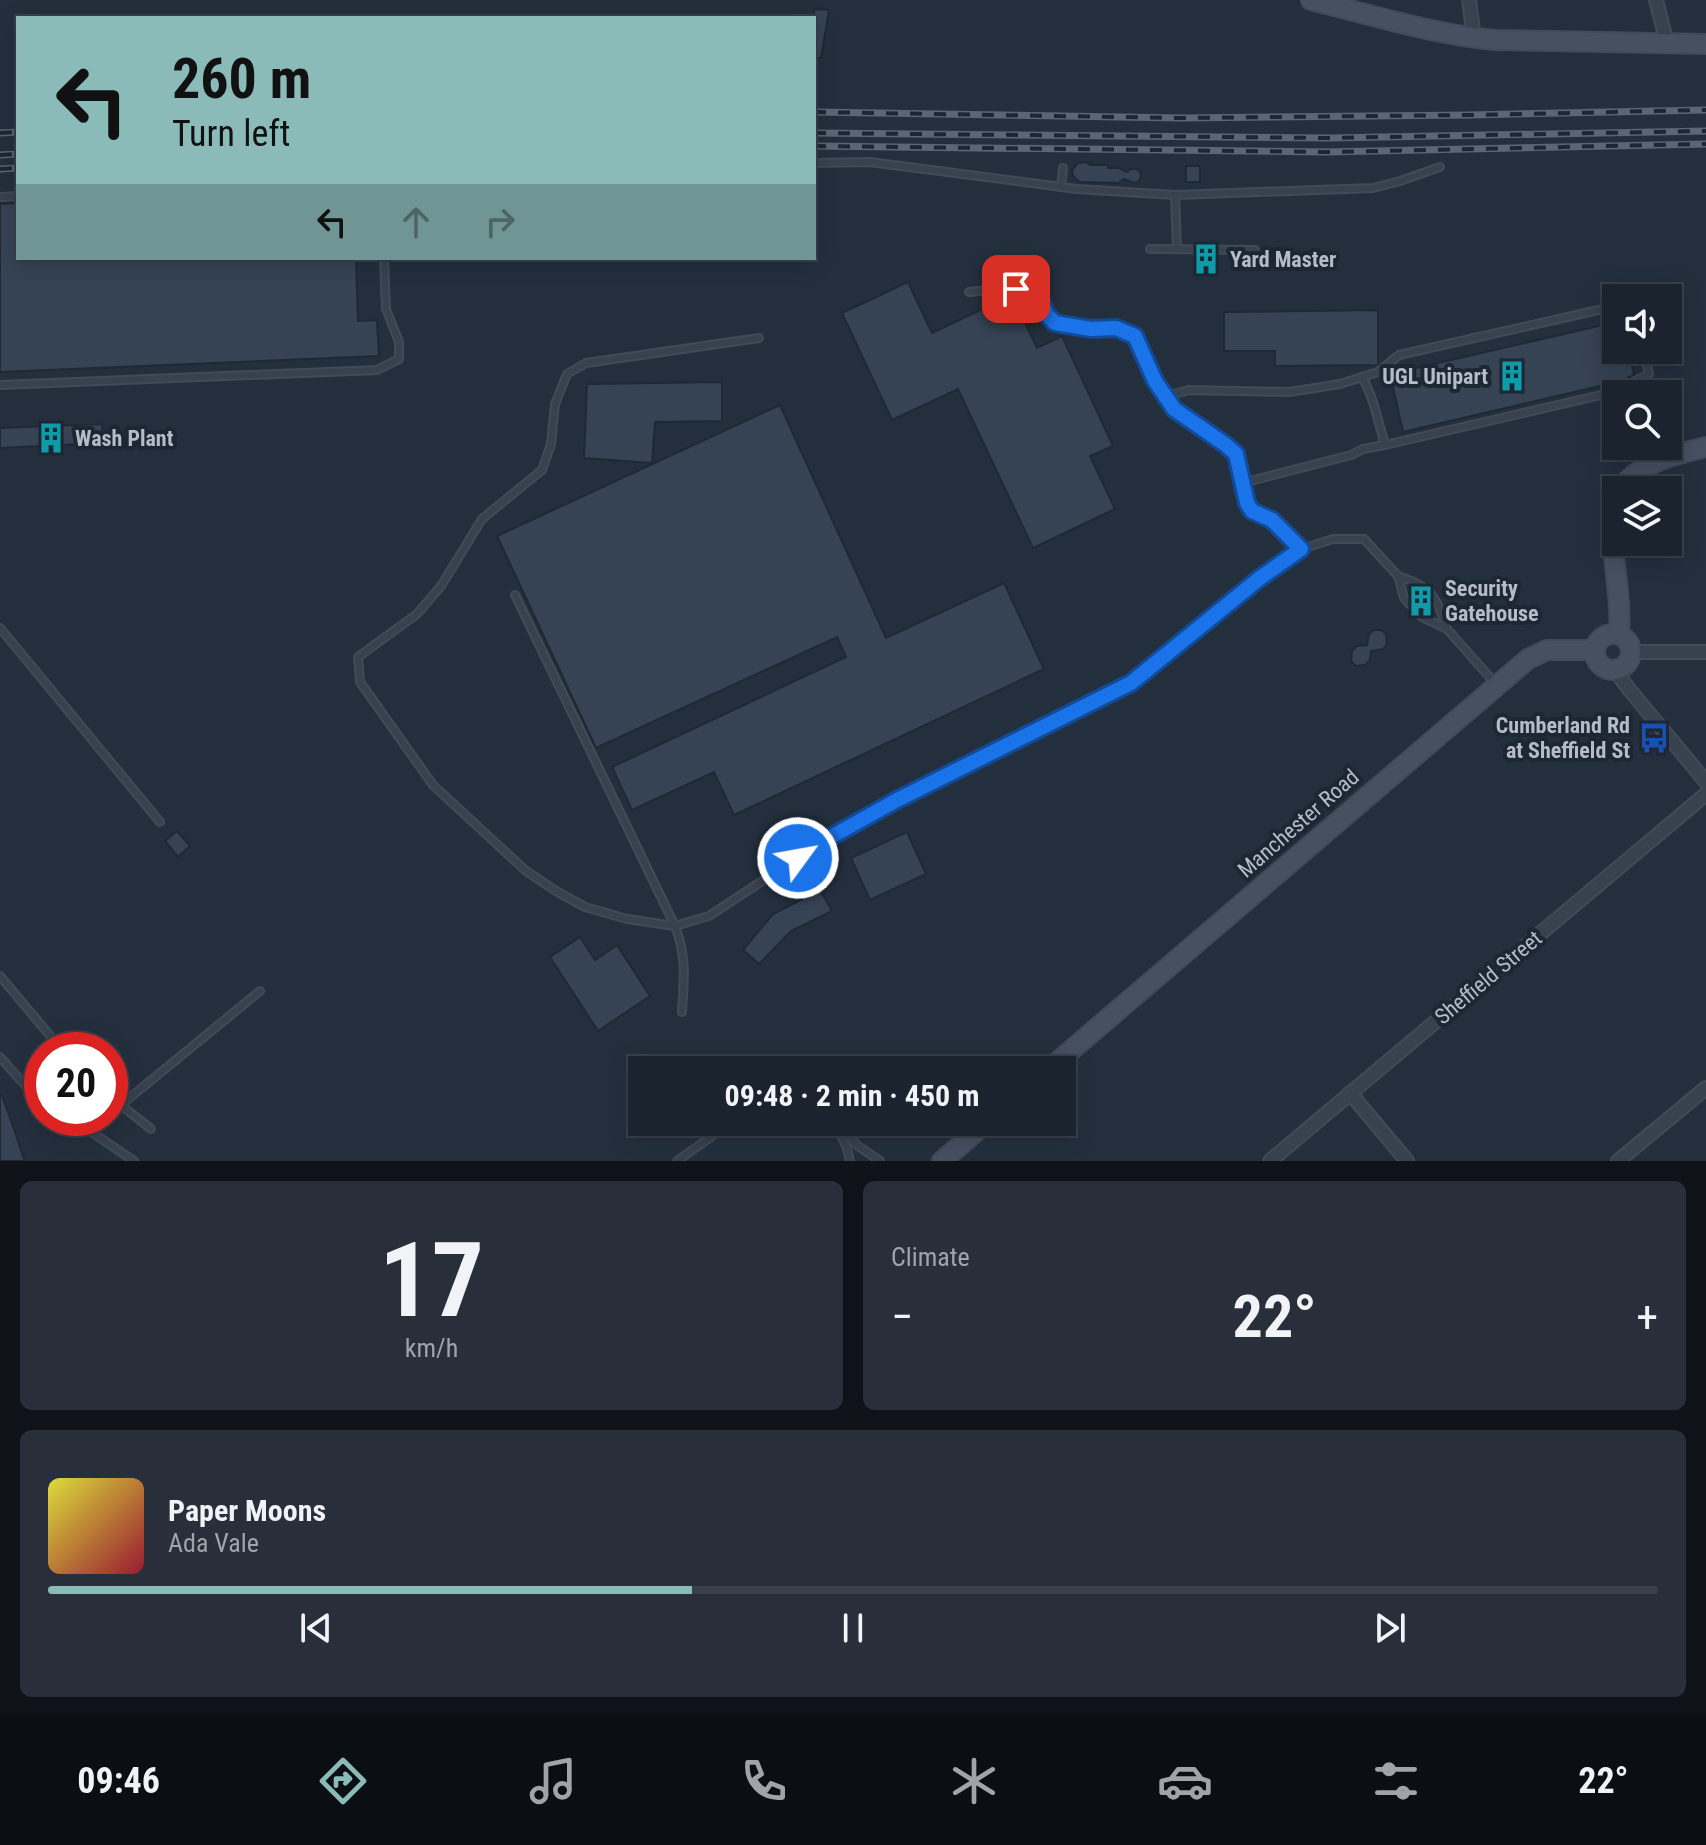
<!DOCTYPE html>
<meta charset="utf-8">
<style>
:root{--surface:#1b232e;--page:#282f3a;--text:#f1f3f6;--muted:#a0a4aa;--line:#39404a;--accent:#8bbbb9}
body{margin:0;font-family:"Roboto Condensed",sans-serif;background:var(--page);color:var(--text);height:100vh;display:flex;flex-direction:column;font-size:30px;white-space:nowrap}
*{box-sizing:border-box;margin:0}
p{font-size:26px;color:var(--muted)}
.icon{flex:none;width:44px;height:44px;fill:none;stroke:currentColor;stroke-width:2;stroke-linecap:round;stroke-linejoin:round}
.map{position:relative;height:1161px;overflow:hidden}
.drawer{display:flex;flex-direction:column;gap:20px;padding:20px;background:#0f1319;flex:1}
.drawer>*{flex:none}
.top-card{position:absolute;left:16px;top:16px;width:800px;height:244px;border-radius:0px;box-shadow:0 4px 20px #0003,0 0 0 2px var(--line);background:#8bbbb9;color:#111;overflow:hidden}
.buttons{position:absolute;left:1602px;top:284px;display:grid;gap:16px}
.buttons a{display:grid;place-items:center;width:80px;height:80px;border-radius:0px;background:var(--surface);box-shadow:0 4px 20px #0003,0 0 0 2px var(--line);font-size:40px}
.speed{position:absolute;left:24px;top:1032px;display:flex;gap:16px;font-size:40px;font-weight:700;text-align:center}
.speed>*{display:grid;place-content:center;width:104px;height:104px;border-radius:50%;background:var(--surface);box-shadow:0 4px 20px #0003,0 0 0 2px var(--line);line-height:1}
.speed .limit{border:12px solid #d22;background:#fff;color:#111}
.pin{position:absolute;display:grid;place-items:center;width:68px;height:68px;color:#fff;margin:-34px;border-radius:16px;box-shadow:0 4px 12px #0006}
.me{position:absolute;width:88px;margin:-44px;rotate:58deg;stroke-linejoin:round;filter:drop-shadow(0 0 6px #0008)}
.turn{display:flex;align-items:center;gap:28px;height:168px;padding:0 24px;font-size:36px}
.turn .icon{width:104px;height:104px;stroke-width:2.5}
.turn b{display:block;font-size:56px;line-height:68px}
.lanes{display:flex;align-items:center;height:76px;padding:0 24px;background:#0003;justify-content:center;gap:40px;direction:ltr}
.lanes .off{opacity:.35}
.big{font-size:60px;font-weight:700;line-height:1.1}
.drawer .card{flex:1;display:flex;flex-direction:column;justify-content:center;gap:12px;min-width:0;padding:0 28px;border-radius:12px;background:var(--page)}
.drawer .dial{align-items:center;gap:0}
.dial b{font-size:104px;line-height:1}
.song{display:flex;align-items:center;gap:24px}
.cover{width:96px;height:96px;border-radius:12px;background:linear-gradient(135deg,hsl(60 70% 55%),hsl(350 70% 35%))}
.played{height:8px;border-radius:4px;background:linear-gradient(90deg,var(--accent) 40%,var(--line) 40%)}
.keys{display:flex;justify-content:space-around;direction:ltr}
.heat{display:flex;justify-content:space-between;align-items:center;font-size:44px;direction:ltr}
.drawer .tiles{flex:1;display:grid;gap:20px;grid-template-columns:1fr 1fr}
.card:last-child{grid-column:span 2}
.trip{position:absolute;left:628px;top:1056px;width:448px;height:80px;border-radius:0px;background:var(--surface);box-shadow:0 4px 20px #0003,0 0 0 2px var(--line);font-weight:700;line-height:80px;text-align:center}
.tab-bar{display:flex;height:128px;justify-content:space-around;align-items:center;background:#0b0e12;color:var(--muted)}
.tab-bar .icon{width:56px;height:56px}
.tab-bar .active{color:var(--accent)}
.tab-bar b{font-size:36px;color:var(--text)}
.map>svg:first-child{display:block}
.building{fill:#364354;stroke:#1f2835;stroke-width:2}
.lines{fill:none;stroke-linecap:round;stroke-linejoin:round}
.service-casing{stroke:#414a57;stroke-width:10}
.minor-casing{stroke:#414a57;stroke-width:16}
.secondary-casing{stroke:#414a57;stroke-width:22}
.service{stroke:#38414e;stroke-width:6}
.minor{stroke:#38414e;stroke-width:12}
.secondary{stroke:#465061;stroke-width:18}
.rail-casing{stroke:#5a6575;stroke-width:7}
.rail{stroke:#1d2633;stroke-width:4;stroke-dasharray:12;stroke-linecap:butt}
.route-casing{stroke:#114b97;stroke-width:20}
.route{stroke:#1a73e8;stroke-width:14}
.labels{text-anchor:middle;stroke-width:8;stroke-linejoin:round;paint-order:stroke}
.poi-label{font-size:22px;font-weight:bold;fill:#b4bcc9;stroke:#1d2633;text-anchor:start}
.street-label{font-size:22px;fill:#b4bcc9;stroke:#1d2633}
</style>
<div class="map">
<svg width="1706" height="1161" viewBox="0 0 1706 1161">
<rect width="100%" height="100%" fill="#242f3e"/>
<g class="building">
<path d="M814,9L829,10L821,58H814Z"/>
<path d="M1085,162L1091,165H1108V168H1119L1127,172L1131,169H1136L1140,171L1141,176L1139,181L1135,183L1124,179L1118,183L1080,182L1073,176L1072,170L1078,163Z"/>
<rect x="1186" y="166" width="14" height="16"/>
<path d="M18,203V258H356L358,321L377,320L379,356L0,372V204Z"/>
<path d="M908,282L932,333L1012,295L1037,348L1062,336L1113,446L1090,456L1115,509L1033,548L958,389L892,420L842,313Z"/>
<path d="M1378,310V365L1275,366V351H1224V312Z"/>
<path d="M1616,322V350H1629L1634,375L1621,381L1403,432L1390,374Z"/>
<path d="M722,382V421L655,422L652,463L584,458L587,384Z"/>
<path d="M780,405L886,638L1004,583L1044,669L734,815L714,772L632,810L612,767L846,657L837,637L596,748L497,536Z"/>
<path d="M102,424L103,443L0,448V428Z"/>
<path d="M1417,590L1427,598L1432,606L1425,612L1411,596Z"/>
<path d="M1374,630H1381L1386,634L1387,644L1383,649L1371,651L1370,660L1365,665L1356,666L1351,661L1352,651L1357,646L1367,645L1369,634Z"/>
<path d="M177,831L190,846L178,857L165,841Z"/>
<path d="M907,832L926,874L870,900L851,858Z"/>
<path d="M820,890L832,911L791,931L759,964L743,950L773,914Z"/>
<path d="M580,937L595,960L617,945L650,996L598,1031L550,957Z"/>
<path d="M2,1095L25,1161H0V1096Z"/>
</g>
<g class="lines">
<g class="service-casing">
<g id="service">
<path d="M814,163L870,162L1077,189L1175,195L1373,188L1400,181L1440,167"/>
<path d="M1061,187L1063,168"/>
<path d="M1175,195L1177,249"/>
<path d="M0,197L18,196"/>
<path d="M1150,249L1255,250"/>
<path d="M969,292C986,291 1024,284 1037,297C1044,304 1045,317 1055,323C1071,333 1101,325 1118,329C1124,330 1130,334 1135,336L1155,381L1174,409L1226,445L1236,454L1247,503L1252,511L1272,520L1301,549"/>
<path d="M759,338L586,363L567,374L555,404L551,444L542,470L482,519L441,586L417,614L358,657L360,682L433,785L526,871L556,891L585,907L627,919L675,926L709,916L820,843L897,800L1131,683L1260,578L1301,549L1333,539H1364L1398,576L1404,598L1422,617L1447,629L1494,682"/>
<path d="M1362,377C1374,398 1378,421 1385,445L1601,395L1621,388L1649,374L1644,350"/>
<path d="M0,385L377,370L399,359V342L386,309L384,258"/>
<path d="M1166,396L1189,390L1289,392L1340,384L1378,372L1399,355L1616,306"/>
<path d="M1242,483L1351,455L1363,449L1385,445"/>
<path d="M1398,576C1431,586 1437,597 1447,629"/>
<path d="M515,595L675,926C687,958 684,978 682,1012"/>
<path d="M0,628L160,822"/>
<path d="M0,976L62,1050"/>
<path d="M0,1057L32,1093L42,1099"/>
<path d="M110,1097L121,1105L260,991"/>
<path d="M121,1105L151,1129"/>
<path d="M71,1118L134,1161"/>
<path d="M837,1124L858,1146L880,1161"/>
<path d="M839,1131L847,1148L850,1161"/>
<path d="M677,1161L732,1122"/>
</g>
</g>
<g class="minor-casing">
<g id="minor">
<path d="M1469,0L1474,38"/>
<path d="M1656,0L1667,43"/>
<path d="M1632,652H1706"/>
<path d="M1615,670L1628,688L1706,782"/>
<path d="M1350,1093L1407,1161"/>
<path d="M1270,1161L1706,794"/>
<path d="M1618,1161L1706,1088"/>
</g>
</g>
<g class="secondary-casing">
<g id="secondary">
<path d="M1311,0C1372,15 1432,34 1495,40L1706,44"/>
<path d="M1619,490C1640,462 1674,455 1706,447"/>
<path d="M1616,496C1605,541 1623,588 1619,634"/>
<circle cx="1613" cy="652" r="18"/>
<path d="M1048,1070L1528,659L1547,650H1595"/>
<path d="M942,1161L987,1122"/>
</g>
</g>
<use href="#service" class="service"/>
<use href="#minor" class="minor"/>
<use href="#secondary" class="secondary"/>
<g class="rail-casing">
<g id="rail">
<path d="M814,112L1180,118L1471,115L1706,110"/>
<path d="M0,133L18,132"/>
<path d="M814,133L1330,138L1706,131"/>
<path d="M814,146L1327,152L1706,144"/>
<path d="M0,155L18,154"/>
<path d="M0,169L18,168"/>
</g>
</g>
<use href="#rail" class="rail"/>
</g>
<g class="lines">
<g class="route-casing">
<path id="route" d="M798,858L820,843L897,800L1131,683L1260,578L1301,549L1272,520L1252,511L1247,503L1236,454L1226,445L1174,409L1155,381L1135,336L1116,328L1091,329L1055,323L1047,315L1040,299L1033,293L1016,289"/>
</g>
<use href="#route" class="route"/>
</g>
<defs>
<g id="building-bare" transform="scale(2.4)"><path d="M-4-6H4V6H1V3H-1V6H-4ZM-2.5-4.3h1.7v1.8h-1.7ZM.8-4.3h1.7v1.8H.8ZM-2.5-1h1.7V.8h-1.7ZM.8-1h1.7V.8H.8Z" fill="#0f9aa8" stroke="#1d2633" stroke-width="2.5" paint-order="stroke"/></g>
<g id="bus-bare" transform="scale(2.4)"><path d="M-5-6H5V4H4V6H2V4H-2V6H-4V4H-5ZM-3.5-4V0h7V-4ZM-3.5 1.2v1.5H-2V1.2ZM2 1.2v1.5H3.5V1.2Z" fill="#1a4fb4" stroke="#1d2633" stroke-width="2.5" paint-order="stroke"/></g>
</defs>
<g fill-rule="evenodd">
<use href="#building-bare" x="1206" y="259"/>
<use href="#building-bare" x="1512" y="376"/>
<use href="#building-bare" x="51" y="438"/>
<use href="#building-bare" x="1421" y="601"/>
<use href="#bus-bare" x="1654" y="738"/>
</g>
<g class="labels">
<g class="poi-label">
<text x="1230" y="267">Yard Master</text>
<text x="1488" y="384" text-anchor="end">UGL Unipart</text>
<text x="75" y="446">Wash Plant</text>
<text x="1445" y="596">Security<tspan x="1445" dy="25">Gatehouse</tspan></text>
<text x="1630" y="733" text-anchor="end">Cumberland Rd<tspan x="1630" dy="25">at Sheffield St</tspan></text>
</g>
<g class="street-label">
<text transform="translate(1298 823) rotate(-41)" y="8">Manchester Road</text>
<text transform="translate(1488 977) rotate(-40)" y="8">Sheffield Street</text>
</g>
</g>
</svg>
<div class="buttons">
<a><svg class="icon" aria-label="sound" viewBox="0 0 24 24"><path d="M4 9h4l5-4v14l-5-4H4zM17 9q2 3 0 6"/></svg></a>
<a><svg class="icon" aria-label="search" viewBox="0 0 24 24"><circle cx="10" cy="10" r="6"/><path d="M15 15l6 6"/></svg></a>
<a><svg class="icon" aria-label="layers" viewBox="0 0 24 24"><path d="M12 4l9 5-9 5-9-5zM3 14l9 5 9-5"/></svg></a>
</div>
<div class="speed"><div class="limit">20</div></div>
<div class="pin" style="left:1016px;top:289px;background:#d93025"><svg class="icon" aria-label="arrive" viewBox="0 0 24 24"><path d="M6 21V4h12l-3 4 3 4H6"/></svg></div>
<svg class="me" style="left:798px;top:858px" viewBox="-20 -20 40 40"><circle r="17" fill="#1a73e8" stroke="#fff" stroke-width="3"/><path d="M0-11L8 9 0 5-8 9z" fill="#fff"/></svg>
<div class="trip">09:48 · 2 min · 450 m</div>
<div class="top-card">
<div class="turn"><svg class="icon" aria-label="left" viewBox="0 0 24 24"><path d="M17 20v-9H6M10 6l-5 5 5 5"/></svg><div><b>260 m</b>Turn left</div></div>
<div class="lanes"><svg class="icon" aria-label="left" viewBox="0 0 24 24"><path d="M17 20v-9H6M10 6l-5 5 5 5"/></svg><svg class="icon off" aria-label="ahead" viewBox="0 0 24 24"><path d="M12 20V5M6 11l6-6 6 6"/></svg><svg class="icon off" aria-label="right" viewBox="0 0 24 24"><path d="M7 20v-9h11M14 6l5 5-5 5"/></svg></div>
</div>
</div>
<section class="drawer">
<div class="tiles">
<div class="card dial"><b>17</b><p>km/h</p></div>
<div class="card"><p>Climate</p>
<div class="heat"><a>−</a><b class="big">22°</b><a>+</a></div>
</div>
<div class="card">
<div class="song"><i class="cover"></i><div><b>Paper Moons</b><p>Ada Vale</p></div></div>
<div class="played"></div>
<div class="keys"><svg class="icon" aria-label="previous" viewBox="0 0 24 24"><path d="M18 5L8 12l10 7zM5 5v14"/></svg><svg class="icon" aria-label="pause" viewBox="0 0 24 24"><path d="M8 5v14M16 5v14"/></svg><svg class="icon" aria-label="next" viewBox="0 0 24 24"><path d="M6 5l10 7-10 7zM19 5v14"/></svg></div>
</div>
</div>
</section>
<nav class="tab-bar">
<b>09:46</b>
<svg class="icon active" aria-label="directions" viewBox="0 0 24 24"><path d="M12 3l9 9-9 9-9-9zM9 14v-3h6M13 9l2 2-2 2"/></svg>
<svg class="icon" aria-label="music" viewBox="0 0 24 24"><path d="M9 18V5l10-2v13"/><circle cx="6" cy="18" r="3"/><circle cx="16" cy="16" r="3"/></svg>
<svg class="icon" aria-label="phone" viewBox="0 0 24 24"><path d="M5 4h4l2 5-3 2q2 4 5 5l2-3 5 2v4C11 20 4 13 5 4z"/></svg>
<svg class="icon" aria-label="climate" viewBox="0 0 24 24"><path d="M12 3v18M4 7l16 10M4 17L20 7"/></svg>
<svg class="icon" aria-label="car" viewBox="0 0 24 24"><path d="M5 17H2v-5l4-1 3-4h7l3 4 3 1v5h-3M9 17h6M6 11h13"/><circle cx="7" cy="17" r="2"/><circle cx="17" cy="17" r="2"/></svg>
<svg class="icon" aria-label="filters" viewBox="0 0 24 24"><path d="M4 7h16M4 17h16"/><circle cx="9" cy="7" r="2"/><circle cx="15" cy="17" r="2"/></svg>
<b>22°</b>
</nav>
